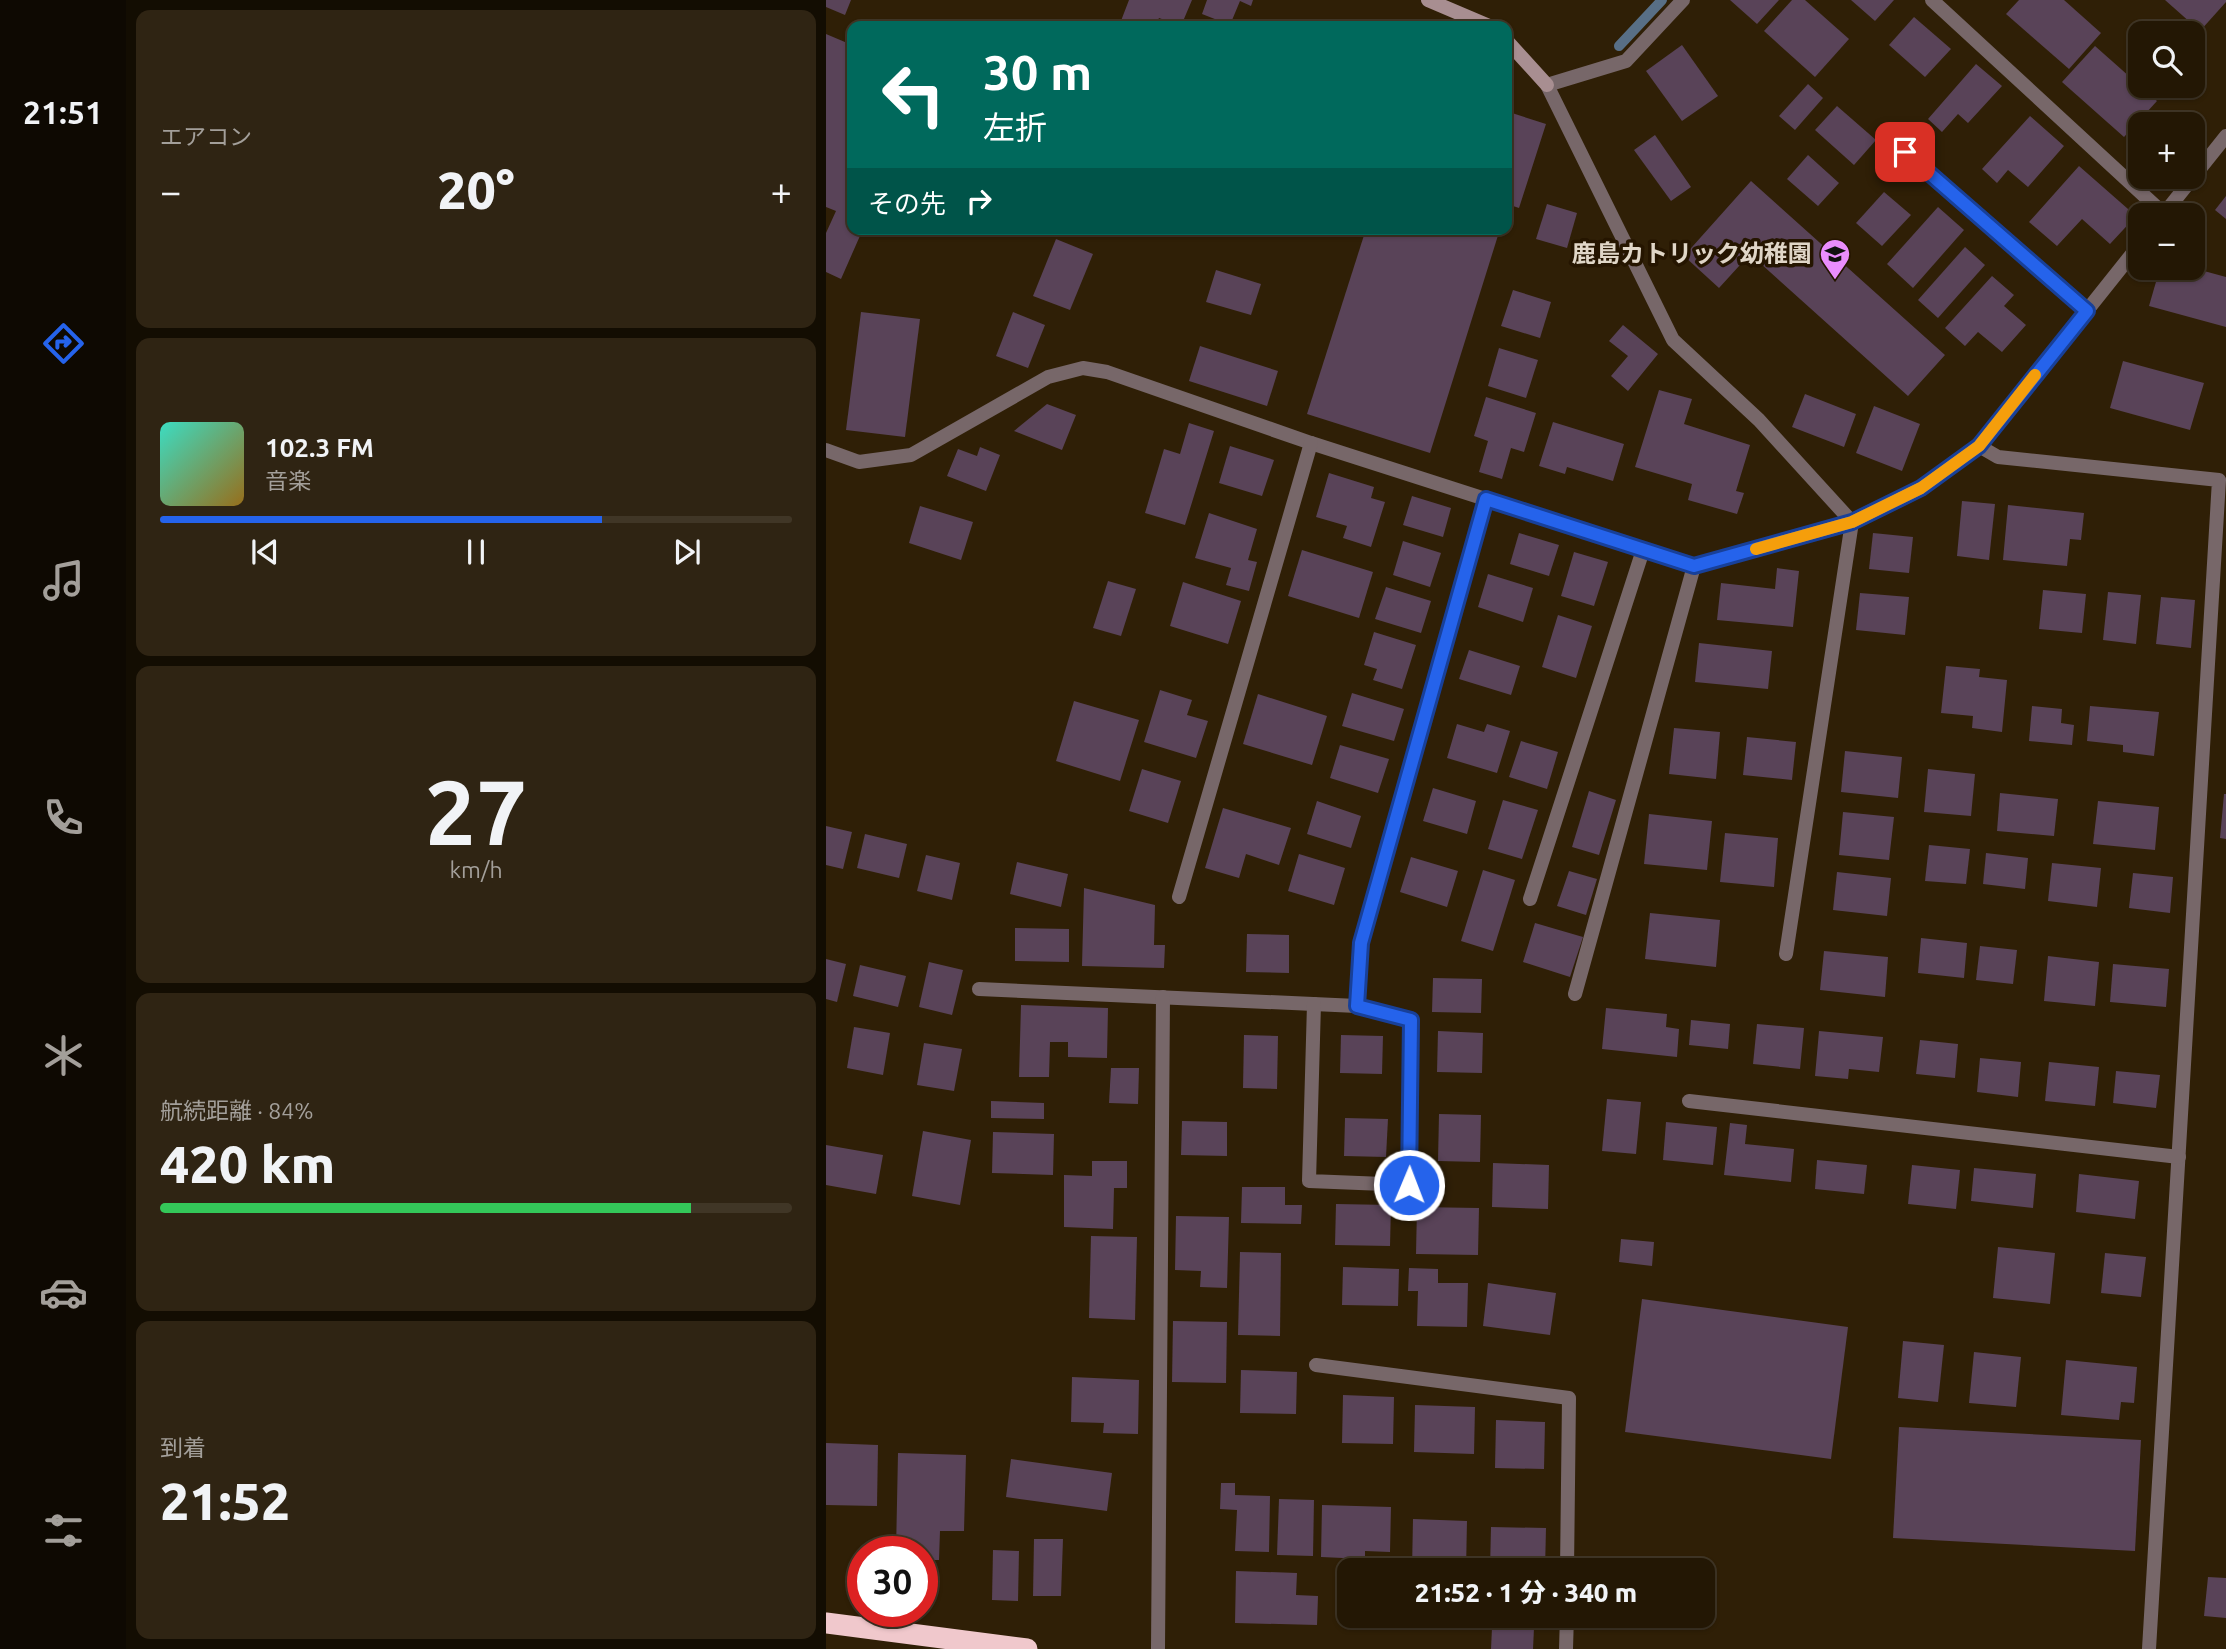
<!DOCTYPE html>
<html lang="ja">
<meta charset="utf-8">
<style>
:root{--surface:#231704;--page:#2f2413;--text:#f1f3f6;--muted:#a39f9a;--line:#403626;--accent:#2563eb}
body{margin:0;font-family:Ubuntu,"Noto Sans JP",sans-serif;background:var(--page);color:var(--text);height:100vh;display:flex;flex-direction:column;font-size:26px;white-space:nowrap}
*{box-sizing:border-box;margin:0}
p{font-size:23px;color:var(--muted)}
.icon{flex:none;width:38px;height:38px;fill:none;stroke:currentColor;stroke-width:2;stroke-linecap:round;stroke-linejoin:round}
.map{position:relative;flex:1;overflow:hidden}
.side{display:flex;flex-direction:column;gap:10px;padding:10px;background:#130d02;width:700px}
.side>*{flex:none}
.banner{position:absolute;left:21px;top:21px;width:665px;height:214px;border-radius:14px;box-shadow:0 2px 5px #0004,0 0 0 2px var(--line);background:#00695c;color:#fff;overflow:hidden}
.fabs{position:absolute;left:1302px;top:21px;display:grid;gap:14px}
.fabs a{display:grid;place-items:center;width:77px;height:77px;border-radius:14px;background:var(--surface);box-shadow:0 2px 5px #0004,0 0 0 2px var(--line);font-size:35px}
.speed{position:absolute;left:21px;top:1536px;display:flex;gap:14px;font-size:35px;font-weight:700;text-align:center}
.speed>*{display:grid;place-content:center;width:91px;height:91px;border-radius:50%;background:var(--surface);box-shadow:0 2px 5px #0004,0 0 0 2px var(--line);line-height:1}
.speed .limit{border:10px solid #d22;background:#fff;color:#111}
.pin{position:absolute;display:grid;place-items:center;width:60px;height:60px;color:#fff;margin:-30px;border-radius:14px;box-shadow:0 4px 10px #0006}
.me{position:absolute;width:77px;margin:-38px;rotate:1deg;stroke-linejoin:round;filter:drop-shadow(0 0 5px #0008)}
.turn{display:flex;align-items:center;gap:24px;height:147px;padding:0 21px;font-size:32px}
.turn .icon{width:91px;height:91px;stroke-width:2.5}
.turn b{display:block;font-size:49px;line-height:60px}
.then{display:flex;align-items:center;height:66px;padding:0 21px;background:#0003;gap:14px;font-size:26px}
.big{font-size:52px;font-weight:800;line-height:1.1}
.side .tile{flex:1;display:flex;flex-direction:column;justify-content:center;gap:10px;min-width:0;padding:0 24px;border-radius:14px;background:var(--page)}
.side .dial{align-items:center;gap:0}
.dial b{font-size:91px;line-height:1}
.song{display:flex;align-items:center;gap:21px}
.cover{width:84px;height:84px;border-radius:10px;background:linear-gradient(135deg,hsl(170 70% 55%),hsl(40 70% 35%))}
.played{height:7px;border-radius:4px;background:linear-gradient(90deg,var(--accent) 70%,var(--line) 70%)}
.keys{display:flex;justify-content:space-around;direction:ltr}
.heat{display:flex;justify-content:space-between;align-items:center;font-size:38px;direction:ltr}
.charge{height:10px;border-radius:5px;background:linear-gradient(90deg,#34c759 84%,var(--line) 0)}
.trip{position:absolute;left:511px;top:1558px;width:378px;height:70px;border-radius:14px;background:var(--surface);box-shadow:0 2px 5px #0004,0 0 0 2px var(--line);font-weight:800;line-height:70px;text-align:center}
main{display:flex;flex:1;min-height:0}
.tab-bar{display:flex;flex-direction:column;width:126px;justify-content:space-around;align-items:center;background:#0e0902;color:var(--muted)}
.tab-bar .icon{width:49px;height:49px}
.tab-bar .on{color:var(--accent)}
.tab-bar b{font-size:32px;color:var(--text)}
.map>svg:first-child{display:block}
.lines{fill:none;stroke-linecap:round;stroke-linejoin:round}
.stream{stroke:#586f86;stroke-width:10}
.building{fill:#594358}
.street{stroke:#776769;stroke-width:14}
.secondary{stroke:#a88e91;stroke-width:14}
.highway{stroke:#f0c8cc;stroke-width:21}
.route-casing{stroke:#184099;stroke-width:18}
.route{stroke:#2563eb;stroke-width:12}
.slow{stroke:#f59e0b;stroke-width:12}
.labels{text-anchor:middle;stroke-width:7;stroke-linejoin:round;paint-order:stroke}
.poi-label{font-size:24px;font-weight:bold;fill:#e0d6c7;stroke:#251500;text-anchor:end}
</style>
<main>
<nav class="tab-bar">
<b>21:51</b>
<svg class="icon on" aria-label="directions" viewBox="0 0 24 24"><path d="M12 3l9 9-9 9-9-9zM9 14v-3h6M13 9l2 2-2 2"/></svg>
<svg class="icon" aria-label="music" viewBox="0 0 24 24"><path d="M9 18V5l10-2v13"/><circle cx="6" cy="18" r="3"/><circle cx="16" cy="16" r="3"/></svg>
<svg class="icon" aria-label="phone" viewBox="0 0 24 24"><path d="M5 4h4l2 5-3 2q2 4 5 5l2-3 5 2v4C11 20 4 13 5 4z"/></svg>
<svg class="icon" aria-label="climate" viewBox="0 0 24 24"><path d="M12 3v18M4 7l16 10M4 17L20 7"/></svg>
<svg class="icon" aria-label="car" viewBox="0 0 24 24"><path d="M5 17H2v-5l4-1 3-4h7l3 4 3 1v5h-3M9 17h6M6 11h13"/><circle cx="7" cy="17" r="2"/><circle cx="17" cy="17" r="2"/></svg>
<svg class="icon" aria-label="filters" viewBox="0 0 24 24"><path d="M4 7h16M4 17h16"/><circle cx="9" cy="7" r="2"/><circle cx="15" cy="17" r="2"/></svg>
</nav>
<section class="side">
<div class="tile"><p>エアコン</p>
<div class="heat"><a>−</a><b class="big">20°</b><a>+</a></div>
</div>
<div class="tile">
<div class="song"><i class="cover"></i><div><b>102.3 FM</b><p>音楽</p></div></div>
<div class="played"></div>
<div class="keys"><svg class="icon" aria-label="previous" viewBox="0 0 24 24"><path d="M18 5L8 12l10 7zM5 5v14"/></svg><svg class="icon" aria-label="pause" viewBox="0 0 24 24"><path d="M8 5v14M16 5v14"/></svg><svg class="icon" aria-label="next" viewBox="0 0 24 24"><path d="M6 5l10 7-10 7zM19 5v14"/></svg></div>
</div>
<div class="tile dial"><b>27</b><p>km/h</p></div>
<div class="tile"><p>航続距離 · 84%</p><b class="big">420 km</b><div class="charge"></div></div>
<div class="tile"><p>到着</p><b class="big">21:52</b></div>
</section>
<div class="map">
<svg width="1400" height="1649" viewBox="0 0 1400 1649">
<rect width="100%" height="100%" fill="#2f1f06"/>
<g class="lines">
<path class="stream" d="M793,46L836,0"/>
</g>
<g class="building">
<path d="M0,0H25L19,15L0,7Z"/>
<path d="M303,0H366L355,26L333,18L329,26H293Z"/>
<path d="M381,0H427L425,6L414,1L404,25L376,14Z"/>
<path d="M904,0H953L931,24Z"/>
<path d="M966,0H979L1023,39L989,77L938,31Z"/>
<path d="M1025,0H1068L1049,21Z"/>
<path d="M1193,0H1238L1275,33L1243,69L1180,14Z"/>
<path d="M1339,0H1400V2L1374,31Z"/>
<path d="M1088,17L1125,49L1099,77L1063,45Z"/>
<path d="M0,34L26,45V229H37L15,279L0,272V233L10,211L0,207Z"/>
<path d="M856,45L892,96L856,121L820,71Z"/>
<path d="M1269,46L1331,101L1298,137L1236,82Z"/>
<path d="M1150,64L1176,86L1142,123L1132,114L1116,132L1102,119Z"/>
<path d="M982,84L997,98L969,130L953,116Z"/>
<path d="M1011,106L1050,140L1028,165L989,130Z"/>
<path d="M686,113L720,124L693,208L681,204V123H683Z"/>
<path d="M1204,116L1238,146L1202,187L1182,170L1171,183L1156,169Z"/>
<path d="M829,135L865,187L845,201L808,150Z"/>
<path d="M982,155L1013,183L992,206L961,179Z"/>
<path d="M1253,166L1310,216L1284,244L1256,219L1231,246L1203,222Z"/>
<path d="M925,181L1119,355L1082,396L924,254L893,288L858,256Z"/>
<path d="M1058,192L1085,215L1056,246L1030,223Z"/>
<path d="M1400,196V219L1389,210Z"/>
<path d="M721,204L751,213L741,248L710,239Z"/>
<path d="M1112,207L1138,230L1087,288L1061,264Z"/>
<path d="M540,229H674L604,453L481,414Z"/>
<path d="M230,239L267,254L244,310L207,296Z"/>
<path d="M1139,247L1159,265L1112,318L1092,300Z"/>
<path d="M1334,268H1367L1400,277V327L1323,306Z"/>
<path d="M390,270L435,284L425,315L380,302Z"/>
<path d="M1166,276L1188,295L1178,306L1200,325L1176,352L1152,332L1139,346L1119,328Z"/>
<path d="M687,290L725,302L714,338L675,326Z"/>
<path d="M35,312L94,319L79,437L20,430Z"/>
<path d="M187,312L219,325L202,368L170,356Z"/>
<path d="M797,325L832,354L802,391L785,376L802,356L783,341Z"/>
<path d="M374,346L452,371L441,406L363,381Z"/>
<path d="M673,348L712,360L700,398L662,386Z"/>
<path d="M1297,361L1378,383L1364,430L1284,408Z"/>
<path d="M833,390L866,399L858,424L924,445L910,491L918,493L911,514L862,500L866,484L809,467Z"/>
<path d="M979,394L1030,414L1018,447L966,427Z"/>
<path d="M660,397L710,413L698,452L685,448L676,479L653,472L662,441L648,436Z"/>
<path d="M221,404L250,415L236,450L188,431Z"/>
<path d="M1048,406L1094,424L1076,471L1030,453Z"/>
<path d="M727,422L798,444L787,481L741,467L739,474L713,466Z"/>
<path d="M363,423L388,431L359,525L319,513L338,449L354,454Z"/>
<path d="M404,446L448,460L436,496L393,483Z"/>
<path d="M154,447L174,455L160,491L121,476L132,449L151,456Z"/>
<path d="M503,473L548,487L545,498L559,502L545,547L517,538L521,526L490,517Z"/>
<path d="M586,496L625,508L617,537L577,525Z"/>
<path d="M1136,501L1169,504L1163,560L1131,556Z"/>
<path d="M1182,505L1258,513L1255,540L1244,539L1241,566L1177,560Z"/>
<path d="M94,506L147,522L135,560L83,543Z"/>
<path d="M383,513L431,529L422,560L431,562L423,591L400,585L405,568L369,558Z"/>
<path d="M693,533L733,545L723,576L684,564Z"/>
<path d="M1047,533L1087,537L1083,573L1043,569Z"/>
<path d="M577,541L615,553L604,587L567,575Z"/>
<path d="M476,550L547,572L533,618L462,596Z"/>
<path d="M748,552L782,562L768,606L735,596Z"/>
<path d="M951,568L973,571L967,627L891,620L895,583L949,589Z"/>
<path d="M662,574L707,588L697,622L652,607Z"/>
<path d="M282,581L310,589L295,636L267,628Z"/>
<path d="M357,582L415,601L402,644L344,626Z"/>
<path d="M560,587L605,601L595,633L549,619Z"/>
<path d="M1217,590L1260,594L1256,633L1213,629Z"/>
<path d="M1282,592L1315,595L1310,644L1277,640Z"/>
<path d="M1034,593L1083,597L1079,635L1030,630Z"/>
<path d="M1335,597L1369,600L1365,648L1330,644Z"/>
<path d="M732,615L766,626L750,678L716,667Z"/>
<path d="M548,632L590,645L576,689L547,680L551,669L538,665Z"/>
<path d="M873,643L946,651L942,689L869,682Z"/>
<path d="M643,650L694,666L685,695L633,679Z"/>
<path d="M1120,666L1154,669L1153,677L1181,680L1176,732L1146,728L1147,716L1115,713Z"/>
<path d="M334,690L366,700L361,715L382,721L370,758L318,742Z"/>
<path d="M526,693L578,709L568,741L516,726Z"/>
<path d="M432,694L501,716L486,765L417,744Z"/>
<path d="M248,701L313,720L294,781L230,761Z"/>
<path d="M1206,706L1236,709L1235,723L1248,725L1246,745L1203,741Z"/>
<path d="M1264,706L1333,712L1328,756L1297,752V745L1261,741Z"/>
<path d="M631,724L658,732L661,724L684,731L671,773L621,758Z"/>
<path d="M848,728L894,732L890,779L843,774Z"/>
<path d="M921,737L970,742L966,780L917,775Z"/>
<path d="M695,741L732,752L721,789L683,777Z"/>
<path d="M514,745L563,759L552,793L504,778Z"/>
<path d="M1019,751L1076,757L1072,798L1015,792Z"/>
<path d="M316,769L355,781L342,823L303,811Z"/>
<path d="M1102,769L1149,774L1145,816L1098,812Z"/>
<path d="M607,788L650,801L641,834L597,821Z"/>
<path d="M763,791L790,800L773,855L746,847Z"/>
<path d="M1174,793L1232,799L1228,836L1171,831Z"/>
<path d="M1398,794H1400V839L1394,838Z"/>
<path d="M677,800L712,810L696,859L662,849Z"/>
<path d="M491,801L535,816L525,848L481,834Z"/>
<path d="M1272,801L1333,807L1329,850L1267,844Z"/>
<path d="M397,808L465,828L453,865L420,854L413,878L379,868Z"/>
<path d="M1017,812L1068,817L1063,860L1013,855Z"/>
<path d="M823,814L886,821L881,870L818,864Z"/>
<path d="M0,826L26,832L17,869L0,865Z"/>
<path d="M899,833L952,838L948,887L894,882Z"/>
<path d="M39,834L81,844L73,878L31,868Z"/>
<path d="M1103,845L1144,849L1140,884L1099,881Z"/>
<path d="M1160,853L1202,858L1199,889L1157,884Z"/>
<path d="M473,854L519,868L508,905L462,891Z"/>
<path d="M100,855L134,863L126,900L91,891Z"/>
<path d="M585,857L632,871L621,907L574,892Z"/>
<path d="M191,862L242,874L235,907L184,894Z"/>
<path d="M1226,863L1275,868L1271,907L1222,901Z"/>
<path d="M657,870L689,880L667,951L635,941Z"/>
<path d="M743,871L771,879L760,915L731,906Z"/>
<path d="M1011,872L1065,878L1061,916L1007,910Z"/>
<path d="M1307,873L1347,877L1344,913L1303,908Z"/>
<path d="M258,888L329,905L328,945H339L338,968L256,966Z"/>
<path d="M824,913L894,920L890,967L819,959Z"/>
<path d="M709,923L757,937L744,977L697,962Z"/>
<path d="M189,928L243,929V962L189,961Z"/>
<path d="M421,934L463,935V973L420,972Z"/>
<path d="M1095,938L1141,943L1138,978L1092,973Z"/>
<path d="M1154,946L1191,950L1187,984L1150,980Z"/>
<path d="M998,951L1062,957L1059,997L994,990Z"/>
<path d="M1222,956L1273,962L1269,1006L1218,1001Z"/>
<path d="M0,959L20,964L11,1002L0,999Z"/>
<path d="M103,962L137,970L126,1015L93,1007Z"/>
<path d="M1287,964L1343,969L1340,1007L1284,1002Z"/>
<path d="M34,965L80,976L72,1007L27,996Z"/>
<path d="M607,978L656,979L655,1013L606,1012Z"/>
<path d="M195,1005L282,1008L281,1058L242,1057V1042H224L223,1077H193Z"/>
<path d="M780,1008L841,1014L840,1027L853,1029L851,1057L776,1049Z"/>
<path d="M865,1020L904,1024L902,1049L863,1045Z"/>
<path d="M931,1024L978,1028L974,1069L927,1064Z"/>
<path d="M28,1027L64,1033L57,1075L21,1068Z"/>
<path d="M612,1031L657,1033L656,1073L611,1072Z"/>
<path d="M993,1031L1057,1037L1053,1072L1023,1069L1022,1079L989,1076Z"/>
<path d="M418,1035L452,1036L451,1089L417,1088Z"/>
<path d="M515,1035L557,1036L556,1074L514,1073Z"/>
<path d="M1094,1040L1132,1044L1129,1078L1090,1074Z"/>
<path d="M98,1043L136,1049L128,1091L91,1085Z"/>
<path d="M1154,1058L1195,1062L1192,1097L1151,1092Z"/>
<path d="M1223,1062L1273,1067L1269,1106L1219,1101Z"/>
<path d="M285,1068H313L312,1104L283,1103Z"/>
<path d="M1290,1071L1334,1075L1330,1108L1287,1103Z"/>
<path d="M781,1099L815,1102L810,1154L776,1151Z"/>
<path d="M165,1101L218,1103V1119L165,1118Z"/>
<path d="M613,1114L655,1115L654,1162L612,1161Z"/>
<path d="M519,1118L562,1119L560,1157L518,1156Z"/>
<path d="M356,1121L401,1122V1156L355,1155Z"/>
<path d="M840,1122L891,1127L887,1165L837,1160Z"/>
<path d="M904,1123L921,1125L919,1144L968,1149L965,1182L898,1175Z"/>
<path d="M97,1131L145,1140L134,1205L86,1196Z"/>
<path d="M167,1132L228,1134L227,1175L166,1173Z"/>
<path d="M0,1145L57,1155L50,1194L0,1185Z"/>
<path d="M991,1160L1041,1165L1038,1194L989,1189Z"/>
<path d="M266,1161H301V1188H288L287,1229L238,1227V1175L266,1176Z"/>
<path d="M667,1163L723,1165L722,1209L666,1207Z"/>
<path d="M1086,1165L1134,1170L1130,1209L1082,1204Z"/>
<path d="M1148,1168L1210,1174L1207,1208L1145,1201Z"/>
<path d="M1253,1174L1313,1181L1309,1219L1250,1212Z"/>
<path d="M416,1187H459V1205H476L475,1224L415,1223Z"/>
<path d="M510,1204L565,1205L564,1246L509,1245Z"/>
<path d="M591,1207L653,1208L652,1255L590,1254Z"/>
<path d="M350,1216L403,1217L401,1288L374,1287L375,1271L349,1270Z"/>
<path d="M265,1236L311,1237L309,1320L263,1318Z"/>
<path d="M795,1239L828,1242L826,1266L793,1262Z"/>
<path d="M1172,1247L1229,1253L1224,1304L1167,1298Z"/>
<path d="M414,1252L455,1253L454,1336L412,1335Z"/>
<path d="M1279,1253L1320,1257L1315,1297L1275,1293Z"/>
<path d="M517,1267L573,1269L572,1306L516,1305Z"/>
<path d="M583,1268L612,1269V1283H642L641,1327L591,1326L592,1291H582Z"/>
<path d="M662,1283L730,1293L724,1335L657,1326Z"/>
<path d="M816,1299L1022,1327L1005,1459L799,1432Z"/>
<path d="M347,1321L401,1322L400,1383L346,1382Z"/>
<path d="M1077,1341L1118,1345L1112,1402L1072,1398Z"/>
<path d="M1148,1352L1195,1357L1190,1407L1143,1403Z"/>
<path d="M1240,1360L1311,1367L1308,1403L1295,1402L1293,1420L1235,1415Z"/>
<path d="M415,1370L471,1372L470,1414L414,1413Z"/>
<path d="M246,1377L313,1380L312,1434L277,1433L278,1423L245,1422Z"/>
<path d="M517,1395L568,1397L567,1444L516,1443Z"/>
<path d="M589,1405L649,1407L648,1454L588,1452Z"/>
<path d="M670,1420L719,1422L718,1469L669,1468Z"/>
<path d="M1073,1427L1315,1440L1309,1551L1067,1538Z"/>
<path d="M0,1443L52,1445L51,1506L0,1505Z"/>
<path d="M72,1453L140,1455L138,1531H114L113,1560H96V1552H70Z"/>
<path d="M185,1459L286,1473L281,1511L180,1497Z"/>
<path d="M395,1483H409V1495L444,1496L443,1552L409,1551L411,1510L394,1509Z"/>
<path d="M453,1499L488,1500L487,1556L451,1555Z"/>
<path d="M496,1505L565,1507L564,1552L539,1551V1559L495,1557Z"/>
<path d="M587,1519L641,1521L640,1570H586Z"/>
<path d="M665,1527L720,1528L719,1570H664Z"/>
<path d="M208,1539H237L235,1596H207Z"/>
<path d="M167,1550L193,1551L192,1601L166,1600Z"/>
<path d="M410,1571L471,1573L470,1595L492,1596L491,1625L409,1623Z"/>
<path d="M1382,1577L1400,1578V1618L1378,1616Z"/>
<path d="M666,1615H708V1620L666,1619Z"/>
<path d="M666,1628H708L707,1649H665Z"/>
</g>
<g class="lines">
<g class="street">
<path d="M857,0L800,61L721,85L847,340L933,420L1026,522"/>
<path d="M1106,0L1338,214"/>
<path d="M1079,152L1261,311"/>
<path d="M1337,215L1400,136"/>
<path d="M1153,446L1172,457L1393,480L1323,1649"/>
<path d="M0,450L33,462L85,455L222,377L257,368L281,372L485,443L868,566L1026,522L1095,488L1153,446L1314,244"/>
<path d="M353,897L485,443"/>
<path d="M704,899L817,550"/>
<path d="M960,954L1026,522"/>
<path d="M153,989L531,1006L535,943L660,499"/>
<path d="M749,994L868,566"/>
<path d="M488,1004L483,1181L583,1185L585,1020L531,1006"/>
<path d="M863,1101L1353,1157"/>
<path d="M490,1365L743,1398L741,1570"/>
<path d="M332,1649L337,997"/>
<path d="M740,1649L741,1615"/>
</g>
<g class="secondary">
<path d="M602,0L663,26"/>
<path d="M681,41L721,85"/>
</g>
<path class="highway" d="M0,1623L201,1649"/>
</g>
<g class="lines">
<g class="route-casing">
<path id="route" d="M583,1185L585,1020L531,1006L535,943L660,499L868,566L1026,522L1095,488L1153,446L1261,311L1079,152"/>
</g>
<use href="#route" class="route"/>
<path class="slow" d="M930,549L1026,522L1095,488L1153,446L1209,375"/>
</g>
<defs>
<g id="school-pin" transform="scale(1.575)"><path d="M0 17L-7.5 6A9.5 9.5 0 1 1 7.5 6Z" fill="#ea8dfd" stroke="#251500"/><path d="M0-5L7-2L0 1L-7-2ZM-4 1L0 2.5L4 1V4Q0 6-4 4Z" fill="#111"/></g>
</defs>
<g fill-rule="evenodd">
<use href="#school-pin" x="1009" y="254"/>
</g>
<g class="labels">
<g class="poi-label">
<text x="986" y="262">鹿島カトリック幼稚園</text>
</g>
</g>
</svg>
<div class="fabs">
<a><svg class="icon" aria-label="search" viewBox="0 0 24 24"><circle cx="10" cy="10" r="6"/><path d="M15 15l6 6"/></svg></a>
<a>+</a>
<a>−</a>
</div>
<div class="speed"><div class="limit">30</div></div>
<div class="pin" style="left:1079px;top:152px;background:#d93025"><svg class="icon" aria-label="arrive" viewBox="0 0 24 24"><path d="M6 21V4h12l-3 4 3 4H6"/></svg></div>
<svg class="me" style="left:583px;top:1185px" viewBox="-20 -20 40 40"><circle r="17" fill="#2563eb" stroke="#fff" stroke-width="3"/><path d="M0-11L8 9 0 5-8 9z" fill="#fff"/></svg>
<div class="trip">21:52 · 1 分 · 340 m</div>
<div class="banner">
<div class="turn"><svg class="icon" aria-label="left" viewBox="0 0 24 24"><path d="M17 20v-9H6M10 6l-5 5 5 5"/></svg><div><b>30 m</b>左折</div></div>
<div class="then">その先<svg class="icon" aria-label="right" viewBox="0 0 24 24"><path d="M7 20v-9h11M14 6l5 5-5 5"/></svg></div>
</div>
</div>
</main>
